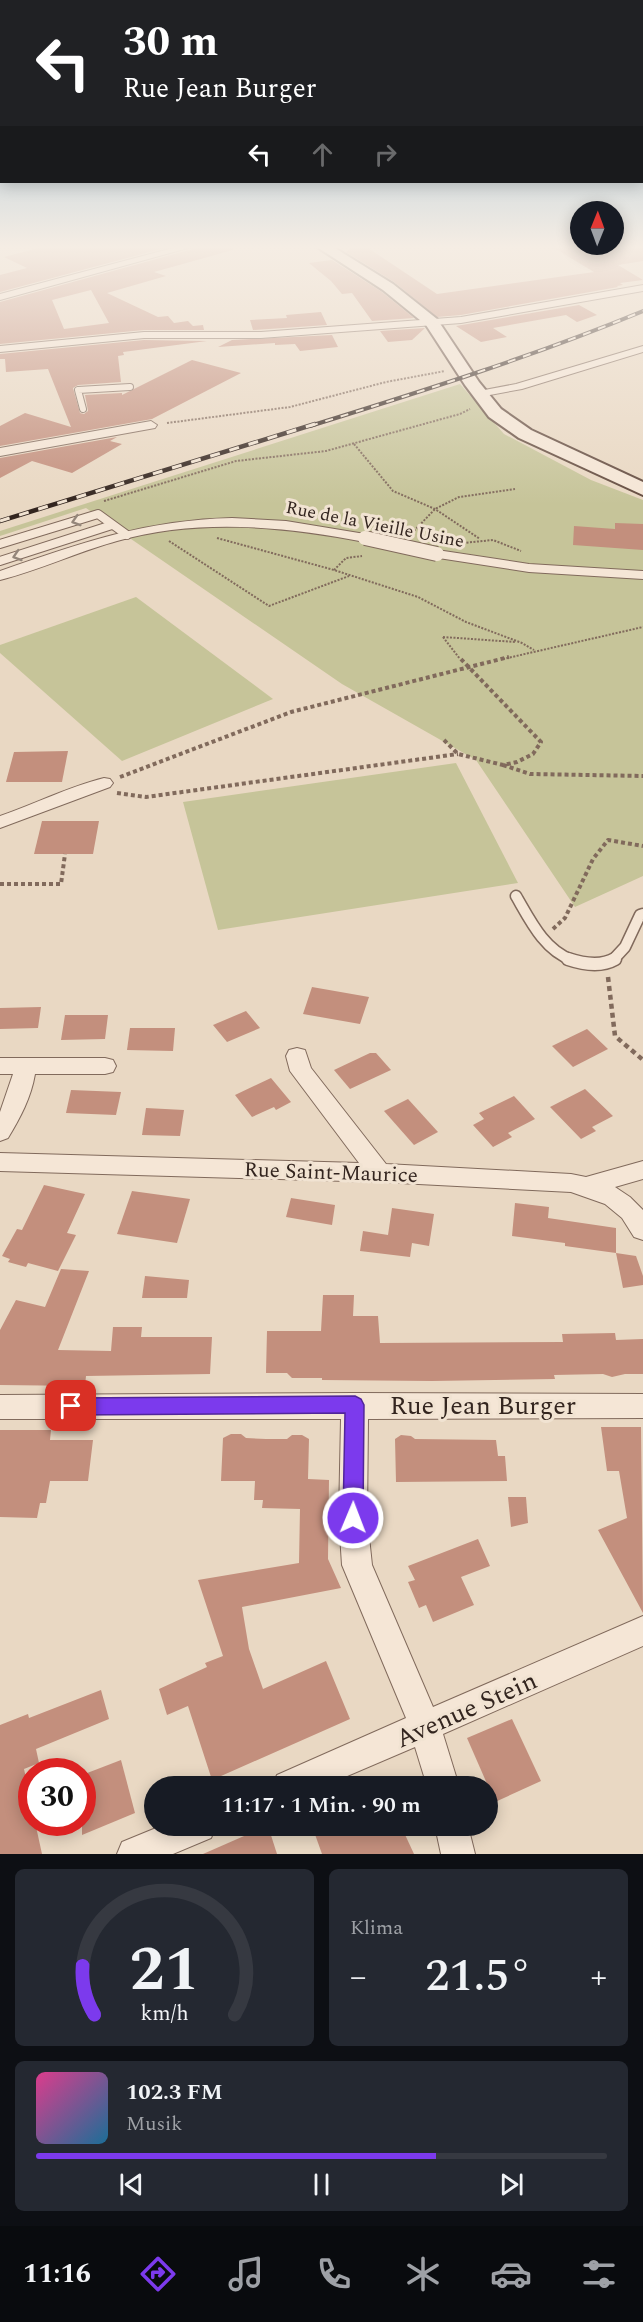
<!DOCTYPE html>
<html lang="de">
<meta charset="utf-8">
<style>
:root{--surface:#171b24;--page:#242831;--text:#f1f3f6;--muted:#9ea1a6;--line:#363941;--accent:#7c3aed}
body{margin:0;font-family:Spectral,serif;background:var(--page);color:var(--text);height:100vh;display:flex;flex-direction:column;font-size:22px;white-space:nowrap}
*{box-sizing:border-box;margin:0}
p{font-size:20px;color:var(--muted)}
.icon{flex:none;width:33px;height:33px;fill:none;stroke:currentColor;stroke-width:2;stroke-linecap:round;stroke-linejoin:round}
.map{position:relative;height:1854px;overflow:hidden}
.details{display:flex;flex-direction:column;gap:15px;padding:15px;background:#0d0f14;flex:1}
.details>*{flex:none}
.guide{position:absolute;left:0px;top:0px;width:644px;height:183px;box-shadow:0 3px 15px #0003;background:#202124;color:#fff;overflow:hidden}
.needle{width:39px;rotate:1deg}
.buttons{position:absolute;left:570px;top:201px;display:grid;gap:12px}
.buttons a{display:grid;place-items:center;width:54px;height:54px;border-radius:50%;background:var(--surface);box-shadow:0 3px 15px #0003;font-size:30px}
.speed{position:absolute;left:18px;top:1758px;display:flex;gap:12px;font-size:30px;font-weight:700;text-align:center}
.speed>*{display:grid;place-content:center;width:78px;height:78px;border-radius:50%;background:var(--surface);box-shadow:0 3px 15px #0003;line-height:1}
.speed .limit{border:9px solid #d22;background:#fff;color:#111}
.pin{position:absolute;display:grid;place-items:center;width:51px;height:51px;color:#fff;margin:-26px;border-radius:12px;box-shadow:0 3px 9px #0006}
.me{position:absolute;width:66px;margin:-33px;rotate:1deg;stroke-linejoin:round;filter:drop-shadow(0 0 4px #0008)}
.turn{display:flex;align-items:center;gap:21px;height:126px;padding:0 24px;font-size:27px}
.turn .icon{width:78px;height:78px;stroke-width:2.5}
.turn b{display:block;font-size:42px;line-height:51px}
.lanes{display:flex;align-items:center;height:57px;padding:0 24px;background:#0003;justify-content:center;gap:30px;direction:ltr}
.lanes .off{opacity:.35}
.big{font-size:45px;font-weight:600;line-height:1.1}
.details .tile{flex:1;display:flex;flex-direction:column;justify-content:center;gap:9px;min-width:0;padding:0 21px;border-radius:9px;background:var(--page)}
.details .dial{align-items:center;gap:0}
.dial svg{height:156px;overflow:visible;fill:none;stroke:var(--line);stroke-width:7;stroke-linecap:round;text-anchor:middle}
.dial text{fill:var(--text);stroke:none}
.song{display:flex;align-items:center;gap:18px}
.cover{width:72px;height:72px;border-radius:9px;background:linear-gradient(135deg,hsl(330 70% 55%),hsl(200 70% 35%))}
.played{height:6px;border-radius:3px;background:linear-gradient(90deg,var(--accent) 70%,var(--line) 70%)}
.keys{display:flex;justify-content:space-around;direction:ltr}
.heat{display:flex;justify-content:space-between;align-items:center;font-size:33px;direction:ltr}
.details .tiles{flex:1;display:grid;gap:15px;grid-template-columns:1fr 1fr}
.tile:last-child{grid-column:span 2}
.trip{position:absolute;left:144px;top:1776px;width:354px;height:60px;border-radius:30px;background:var(--surface);box-shadow:0 3px 15px #0003;font-weight:600;line-height:60px;text-align:center}
.menu{display:flex;height:96px;justify-content:space-around;align-items:center;background:#090b0e;color:var(--muted)}
.menu .icon{width:42px;height:42px}
.menu .on{color:var(--accent)}
.menu b{font-size:27px;color:var(--text)}
.map>svg:first-child{display:block}
.green{fill:#c6c499}
.building{fill:#c38f7d;fill-rule:evenodd}
.lines{fill:none;stroke-linecap:round;stroke-linejoin:round}
.lane-far3-casing{stroke:#816a5c;stroke-width:8}
.lane-far2-casing{stroke:#816a5c;stroke-width:10}
.lane-far1-casing{stroke:#816a5c;stroke-width:13}
.lane-casing{stroke:#816a5c;stroke-width:15}
.street-casing{stroke:#816a5c;stroke-width:2}
.secondary-casing{stroke:#634b3f;stroke-width:4}
.path-far2{stroke:#816a5c;stroke-width:2;stroke-dasharray:2 1.5;stroke-linecap:butt}
.path-far1{stroke:#816a5c;stroke-width:4;stroke-dasharray:4 3;stroke-linecap:butt}
.path{stroke:#816a5c;stroke-width:4.5;stroke-dasharray:5 4;stroke-linecap:butt}
.lane-far3{stroke:#f5e6d6;stroke-width:6}
.lane-far2{stroke:#f5e6d6;stroke-width:8}
.lane-far1{stroke:#f5e6d6;stroke-width:10}
.lane{stroke:#f5e6d6;stroke-width:12}
.street{fill:#f5e6d6;fill-rule:evenodd}
.secondary{fill:#f5e6d6;fill-rule:evenodd}
.rail-far1-casing{stroke:#33251f;stroke-width:4}
.rail-casing{stroke:#33251f;stroke-width:4.5}
.rail-far1{stroke:#f1e3d2;stroke-width:2;stroke-dasharray:8;stroke-linecap:butt}
.rail{stroke:#f1e3d2;stroke-width:3;stroke-dasharray:10;stroke-linecap:butt}
.street-bridge-casing{stroke:#816a5c;stroke-width:16;stroke-linecap:butt}
.street-bridge{stroke:#f5e6d6;stroke-width:14}
.oneway{stroke:#94867a}
.route{fill:#7c3aed;stroke:#51269a;stroke-width:1.5}
.labels{text-anchor:middle;stroke-width:6;stroke-linejoin:round;paint-order:stroke}
.far-street-label{font-size:18px;fill:#33251f;stroke:#f1e3d2}
.street-label{font-size:21px;fill:#33251f;stroke:#f1e3d2}
.near-street-label{font-size:26px;fill:#33251f;stroke:#f1e3d2}
</style>
<div class="map">
<svg width="643" height="1854" viewBox="0 0 643 1854">
<rect width="100%" height="100%" fill="#e9d8c3"/>
<g class="green">
<path d="M460,384L504,434L591,480L643,500V876L575,907L476,760L342,684L86,508L0,536V531Z"/>
<path d="M136,597L273,699L122,761L0,653V645Z"/>
<path d="M456,763L518,883L218,930L183,802Z"/>
</g>
<g class="building">
<path d="M50,245H176L0,292V275L27,268L4,257Z"/>
<path d="M201,245H232L233,250L154,272L166,276L107,293L158,317L168,316L174,323L188,321L193,326L203,325L204,330H144L0,344V302L200,247ZM91,290L109,323L64,329L52,300Z"/>
<path d="M549,245H615V248L643,245V261L618,265L643,280L620,283L623,285L617,286L618,287L461,315L437,317L394,282L346,252L351,248L365,246L437,294L594,272Z"/>
<path d="M332,260L382,292L414,318L372,321L352,293L342,294L331,281L309,263Z"/>
<path d="M579,305L597,315L577,322L566,315L493,328L507,337L481,342L456,326Z"/>
<path d="M321,312L327,325L253,330L250,320L287,318L286,315Z"/>
<path d="M425,328L412,340L388,342L380,331Z"/>
<path d="M332,335L338,347L300,351L295,344L275,345V343L218,347L232,340Z"/>
<path d="M144,340L207,341L123,352L124,355L118,356L121,382L78,385L73,388L80,413L84,414L88,411L85,395L122,393V395L192,360L241,373L152,419L0,446V426L25,413L71,427L48,369L6,372L5,359H0V354Z"/>
<path d="M117,437L110,441L122,444L72,473L32,461L0,478V458Z"/>
<path d="M615,523L643,524V550L573,545L574,526L615,529Z"/>
<path d="M68,751L62,782H6L14,752Z"/>
<path d="M42,821H99L93,854H34Z"/>
<path d="M312,987L369,997L360,1024L303,1014Z"/>
<path d="M41,1007L38,1028L0,1029V1008Z"/>
<path d="M246,1011L260,1028L227,1042L213,1025Z"/>
<path d="M65,1015H108L105,1039L61,1040Z"/>
<path d="M130,1028H175L173,1051L127,1050Z"/>
<path d="M587,1029L608,1049L573,1067L552,1046Z"/>
<path d="M370,1053H376L391,1070L350,1089L334,1070Z"/>
<path d="M271,1078L291,1102L276,1110L274,1107L252,1117L235,1095Z"/>
<path d="M585,1089L613,1116L592,1127L596,1131L581,1139L550,1107Z"/>
<path d="M71,1090L121,1092L116,1115L66,1113Z"/>
<path d="M514,1096L535,1119L508,1133L512,1137L493,1147L473,1125L484,1119L479,1113Z"/>
<path d="M408,1099L438,1132L414,1145L384,1111Z"/>
<path d="M146,1108L184,1110L180,1136L142,1135Z"/>
<path d="M44,1185L85,1194L67,1233L76,1235L58,1271L28,1263L26,1267L8,1262L10,1259L2,1256L17,1229L22,1230Z"/>
<path d="M132,1191L190,1199L177,1243L117,1234Z"/>
<path d="M291,1198L335,1205L332,1225L286,1217Z"/>
<path d="M515,1203L549,1207L548,1218L616,1228V1253L565,1246V1243L512,1236Z"/>
<path d="M392,1208L434,1214L429,1246L412,1243L410,1257L360,1251L363,1231L388,1235Z"/>
<path d="M616,1253L636,1256L643,1276V1285L623,1288Z"/>
<path d="M61,1269L89,1271L58,1350L111,1351L113,1327H142L141,1337H212L210,1374L86,1376L85,1386L0,1385V1330L16,1300L45,1307Z"/>
<path d="M145,1276L189,1280L187,1298H142Z"/>
<path d="M323,1295H354L353,1316H378L380,1343L563,1342L562,1334L615,1333L616,1340L643,1339V1374H625L612,1377L603,1374L554,1375L555,1379L432,1381L322,1380V1378H292L287,1373H266L267,1331H321Z"/>
<path d="M601,1427H641L643,1613L598,1530L627,1518L619,1471H607Z"/>
<path d="M0,1430H51L50,1440H93L88,1481H50L46,1503H40L37,1518L0,1517Z"/>
<path d="M231,1434H241L246,1438L266,1439H287L292,1435H302L309,1439L308,1479L329,1480L328,1559L341,1588L242,1607L249,1649L263,1689L326,1661L350,1719L212,1780L188,1706L167,1715L159,1689L207,1667L205,1663L223,1656L198,1580L299,1563L300,1509L262,1508L263,1500H254L255,1481H221L223,1438Z"/>
<path d="M401,1435L411,1436L415,1439L496,1440L498,1456H505L507,1481L396,1482L395,1439Z"/>
<path d="M508,1497H526L528,1523L511,1527Z"/>
<path d="M478,1539L490,1566L461,1577L474,1605L433,1622L426,1605L419,1608L408,1582L415,1580L408,1566Z"/>
<path d="M101,1690L109,1719L36,1749L39,1763L24,1769L32,1805V1822H35L42,1854H0V1725L28,1714L29,1718Z"/>
<path d="M512,1719L541,1781L495,1802L467,1738Z"/>
<path d="M121,1760L135,1813L82,1835V1775Z"/>
<path d="M268,1826L277,1854H203L267,1826Z"/>
<path d="M312,1826H401L414,1854H322Z"/>
</g>
<g class="lines">
<g class="lane-far3-casing">
<path id="lane-far3" d="M83,409L78,390L130,387"/>
</g>
<g class="lane-far2-casing">
<g id="lane-far2">
<path d="M0,544L98,514L127,535"/>
<path d="M0,561L112,525"/>
</g>
</g>
<g class="lane-far1-casing">
<g id="lane-far1">
<path d="M516,896C530,920 544,950 572,960"/>
<path d="M613,960L625,947L640,915L643,914"/>
</g>
</g>
<g class="lane-casing">
<path id="lane" d="M568,959C583,964 601,967 615,959"/>
</g>
<g class="street-casing">
<g id="street">
<path d="M184,245H199L0,300V294Z"/>
<path d="M322,245H347L325,250L320,247Z"/>
<path d="M643,285V291L461,323L261,338H144L0,352V346L144,332H261L461,317Z"/>
<path d="M643,346V352L522,389L479,397L473,394L479,391L516,384Z"/>
<path d="M151,421L157,425L155,428L0,456V448Z"/>
<path d="M232,518L286,521L365,534L372,538L365,542C283,526 198,518 117,541C77,552 40,570 0,580V571C80,543 146,520 232,518Z"/>
<path d="M437,550L529,564L643,571V579L529,572L432,557L430,554Z"/>
<path d="M104,778L110,779L113,783L110,787L0,828V816C35,804 68,787 104,778Z"/>
<path d="M297,1048L305,1050L311,1068L386,1164L571,1174L586,1177L643,1161V1179L615,1187L630,1197L643,1210V1240L634,1237L622,1218L605,1204L571,1192L380,1182L0,1171V1153L359,1163L290,1071L286,1056L289,1050Z"/>
<path d="M0,1058H105L113,1060L116,1066L113,1072L105,1074H35C31,1098 20,1118 8,1138L0,1141V1112L13,1074H0Z"/>
<path d="M355,1393L643,1394V1418L368,1419L367,1518L372,1565L433,1707L643,1616V1646L443,1734L459,1786H427L415,1747L324,1786H272L277,1775L406,1718L342,1565L339,1518L341,1419H0V1395Z"/>
<path d="M161,1826H216L211,1838L173,1854H117L122,1842Z"/>
<path d="M435,1826H468L475,1854H441Z"/>
</g>
</g>
<g class="secondary-casing">
<path id="secondary" d="M314,245H330L393,284L437,319L479,382L501,409L531,430L643,482V495L519,438L489,417L465,385L426,325L383,290Z"/>
</g>
<g class="path-far2">
<path d="M167,423L290,407L386,382L445,371"/>
<path d="M354,444L393,491L435,509L480,539"/>
<path d="M104,501L236,461L326,451L460,414L470,409"/>
<path d="M414,531L435,509L459,497L515,489"/>
<path d="M217,538L334,570L418,597L466,622L522,643L534,650"/>
<path d="M169,541L269,606L349,576"/>
<path d="M463,543L493,540L521,551"/>
<path d="M334,570L346,558L362,556"/>
<path d="M443,637L460,659"/>
<path d="M443,637L515,642"/>
<path d="M503,659L643,627"/>
</g>
<g class="path-far1">
<path d="M444,740L458,754L503,765L517,762L533,754L541,742L459,657"/>
<path d="M503,765L530,774L643,776"/>
<path d="M120,777L291,712L509,657"/>
<path d="M117,793L146,797L458,754"/>
<path d="M0,884H61L65,854"/>
<path d="M553,929L565,918L593,859L608,840L643,846"/>
</g>
<path class="path" d="M608,977L615,1036L643,1060"/>
<use href="#lane-far3" class="lane-far3"/>
<use href="#lane-far2" class="lane-far2"/>
<use href="#lane-far1" class="lane-far1"/>
<use href="#lane" class="lane"/>
<use href="#street" class="street"/>
<use href="#secondary" class="secondary"/>
<g class="rail-far1-casing">
<path id="rail-far1" d="M310,426C423,391 534,356 643,311"/>
</g>
<g class="rail-casing">
<path id="rail" d="M0,521L315,424"/>
</g>
<use href="#rail-far1" class="rail-far1"/>
<use href="#rail" class="rail"/>
<g class="street-bridge-casing">
<path id="street-bridge" d="M365,538L437,554"/>
</g>
<use href="#street-bridge" class="street-bridge"/>
</g>
<defs><path id="oneway-chevron" d="M-2-3.5L2.5 0L-2 3.5" fill="none" stroke-width="1.6" stroke-linecap="round" stroke-linejoin="round" transform="scale(1.5)"/></defs>
<g class="oneway">
<use href="#oneway-chevron" transform="translate(76 521) rotate(163)"/>
<use href="#oneway-chevron" transform="translate(17 556) rotate(162)"/>
</g>
<linearGradient id="sky" x2="0" y2="1"><stop stop-color="#8db7d2"/><stop offset="0.49" stop-color="#f5ede4"/><stop offset="1" stop-color="#f5ede4" stop-opacity="0"/></linearGradient>
<rect width="643" height="504" fill="url(#sky)"/>
<path class="route" d="M355,1396L361,1399L364,1405L363,1518L360,1525L353,1528L346,1525L343,1518L345,1413L71,1415L64,1412L62,1406L64,1400L71,1398Z"/>
<g class="labels">
<g class="far-street-label">
<text transform="translate(375 524) rotate(11)" y="6">Rue de la Vieille Usine</text>
</g>
<g class="street-label">
<text transform="translate(331 1172) rotate(2)" y="7">Rue Saint-Maurice</text>
</g>
<g class="near-street-label">
<text x="483" y="1414">Rue Jean Burger</text>
<text transform="translate(466 1709) rotate(-24)" y="9">Avenue Stein</text>
</g>
</g>
</svg>
<div class="buttons">
<a><svg class="needle" viewBox="-14 -14 28 28"><path d="M0-13l5 13h-10z" fill="#e53935"/><path d="M0 13l5-13h-10z" fill="#9ea1a6"/></svg></a>
</div>
<div class="speed"><div class="limit">30</div></div>
<div class="pin" style="left:71px;top:1406px;background:#d93025"><svg class="icon" aria-label="arrive" viewBox="0 0 24 24"><path d="M6 21V4h12l-3 4 3 4H6"/></svg></div>
<svg class="me" style="left:353px;top:1518px" viewBox="-20 -20 40 40"><circle r="17" fill="#7c3aed" stroke="#fff" stroke-width="3"/><path d="M0-11L8 9 0 5-8 9z" fill="#fff"/></svg>
<div class="trip">11:17 · 1 Min. · 90 m</div>
<div class="guide">
<div class="turn"><svg class="icon" aria-label="left" viewBox="0 0 24 24"><path d="M17 20v-9H6M10 6l-5 5 5 5"/></svg><div><b>30 m</b>Rue Jean Burger</div></div>
<div class="lanes"><svg class="icon" aria-label="left" viewBox="0 0 24 24"><path d="M17 20v-9H6M10 6l-5 5 5 5"/></svg><svg class="icon off" aria-label="ahead" viewBox="0 0 24 24"><path d="M12 20V5M6 11l6-6 6 6"/></svg><svg class="icon off" aria-label="right" viewBox="0 0 24 24"><path d="M7 20v-9h11M14 6l5 5-5 5"/></svg></div>
</div>
</div>
<section class="details">
<div class="tiles">
<div class="tile dial"><svg viewBox="0 0 100 80">
<path d="M14 69A42 42 0 1 1 86 69"/>
<path d="M14 69A42 42 0 0 1 8 44" stroke="#7c3aed"/>
<text x="50" y="56" font-size="32" font-weight="700">21</text>
<text x="50" y="72" font-size="11">km/h</text>
</svg></div>
<div class="tile"><p>Klima</p>
<div class="heat"><a>−</a><b class="big">21.5°</b><a>+</a></div>
</div>
<div class="tile">
<div class="song"><i class="cover"></i><div><b>102.3 FM</b><p>Musik</p></div></div>
<div class="played"></div>
<div class="keys"><svg class="icon" aria-label="previous" viewBox="0 0 24 24"><path d="M18 5L8 12l10 7zM5 5v14"/></svg><svg class="icon" aria-label="pause" viewBox="0 0 24 24"><path d="M8 5v14M16 5v14"/></svg><svg class="icon" aria-label="next" viewBox="0 0 24 24"><path d="M6 5l10 7-10 7zM19 5v14"/></svg></div>
</div>
</div>
</section>
<nav class="menu">
<b>11:16</b>
<svg class="icon on" aria-label="directions" viewBox="0 0 24 24"><path d="M12 3l9 9-9 9-9-9zM9 14v-3h6M13 9l2 2-2 2"/></svg>
<svg class="icon" aria-label="music" viewBox="0 0 24 24"><path d="M9 18V5l10-2v13"/><circle cx="6" cy="18" r="3"/><circle cx="16" cy="16" r="3"/></svg>
<svg class="icon" aria-label="phone" viewBox="0 0 24 24"><path d="M5 4h4l2 5-3 2q2 4 5 5l2-3 5 2v4C11 20 4 13 5 4z"/></svg>
<svg class="icon" aria-label="climate" viewBox="0 0 24 24"><path d="M12 3v18M4 7l16 10M4 17L20 7"/></svg>
<svg class="icon" aria-label="car" viewBox="0 0 24 24"><path d="M5 17H2v-5l4-1 3-4h7l3 4 3 1v5h-3M9 17h6M6 11h13"/><circle cx="7" cy="17" r="2"/><circle cx="17" cy="17" r="2"/></svg>
<svg class="icon" aria-label="filters" viewBox="0 0 24 24"><path d="M4 7h16M4 17h16"/><circle cx="9" cy="7" r="2"/><circle cx="15" cy="17" r="2"/></svg>
</nav>
